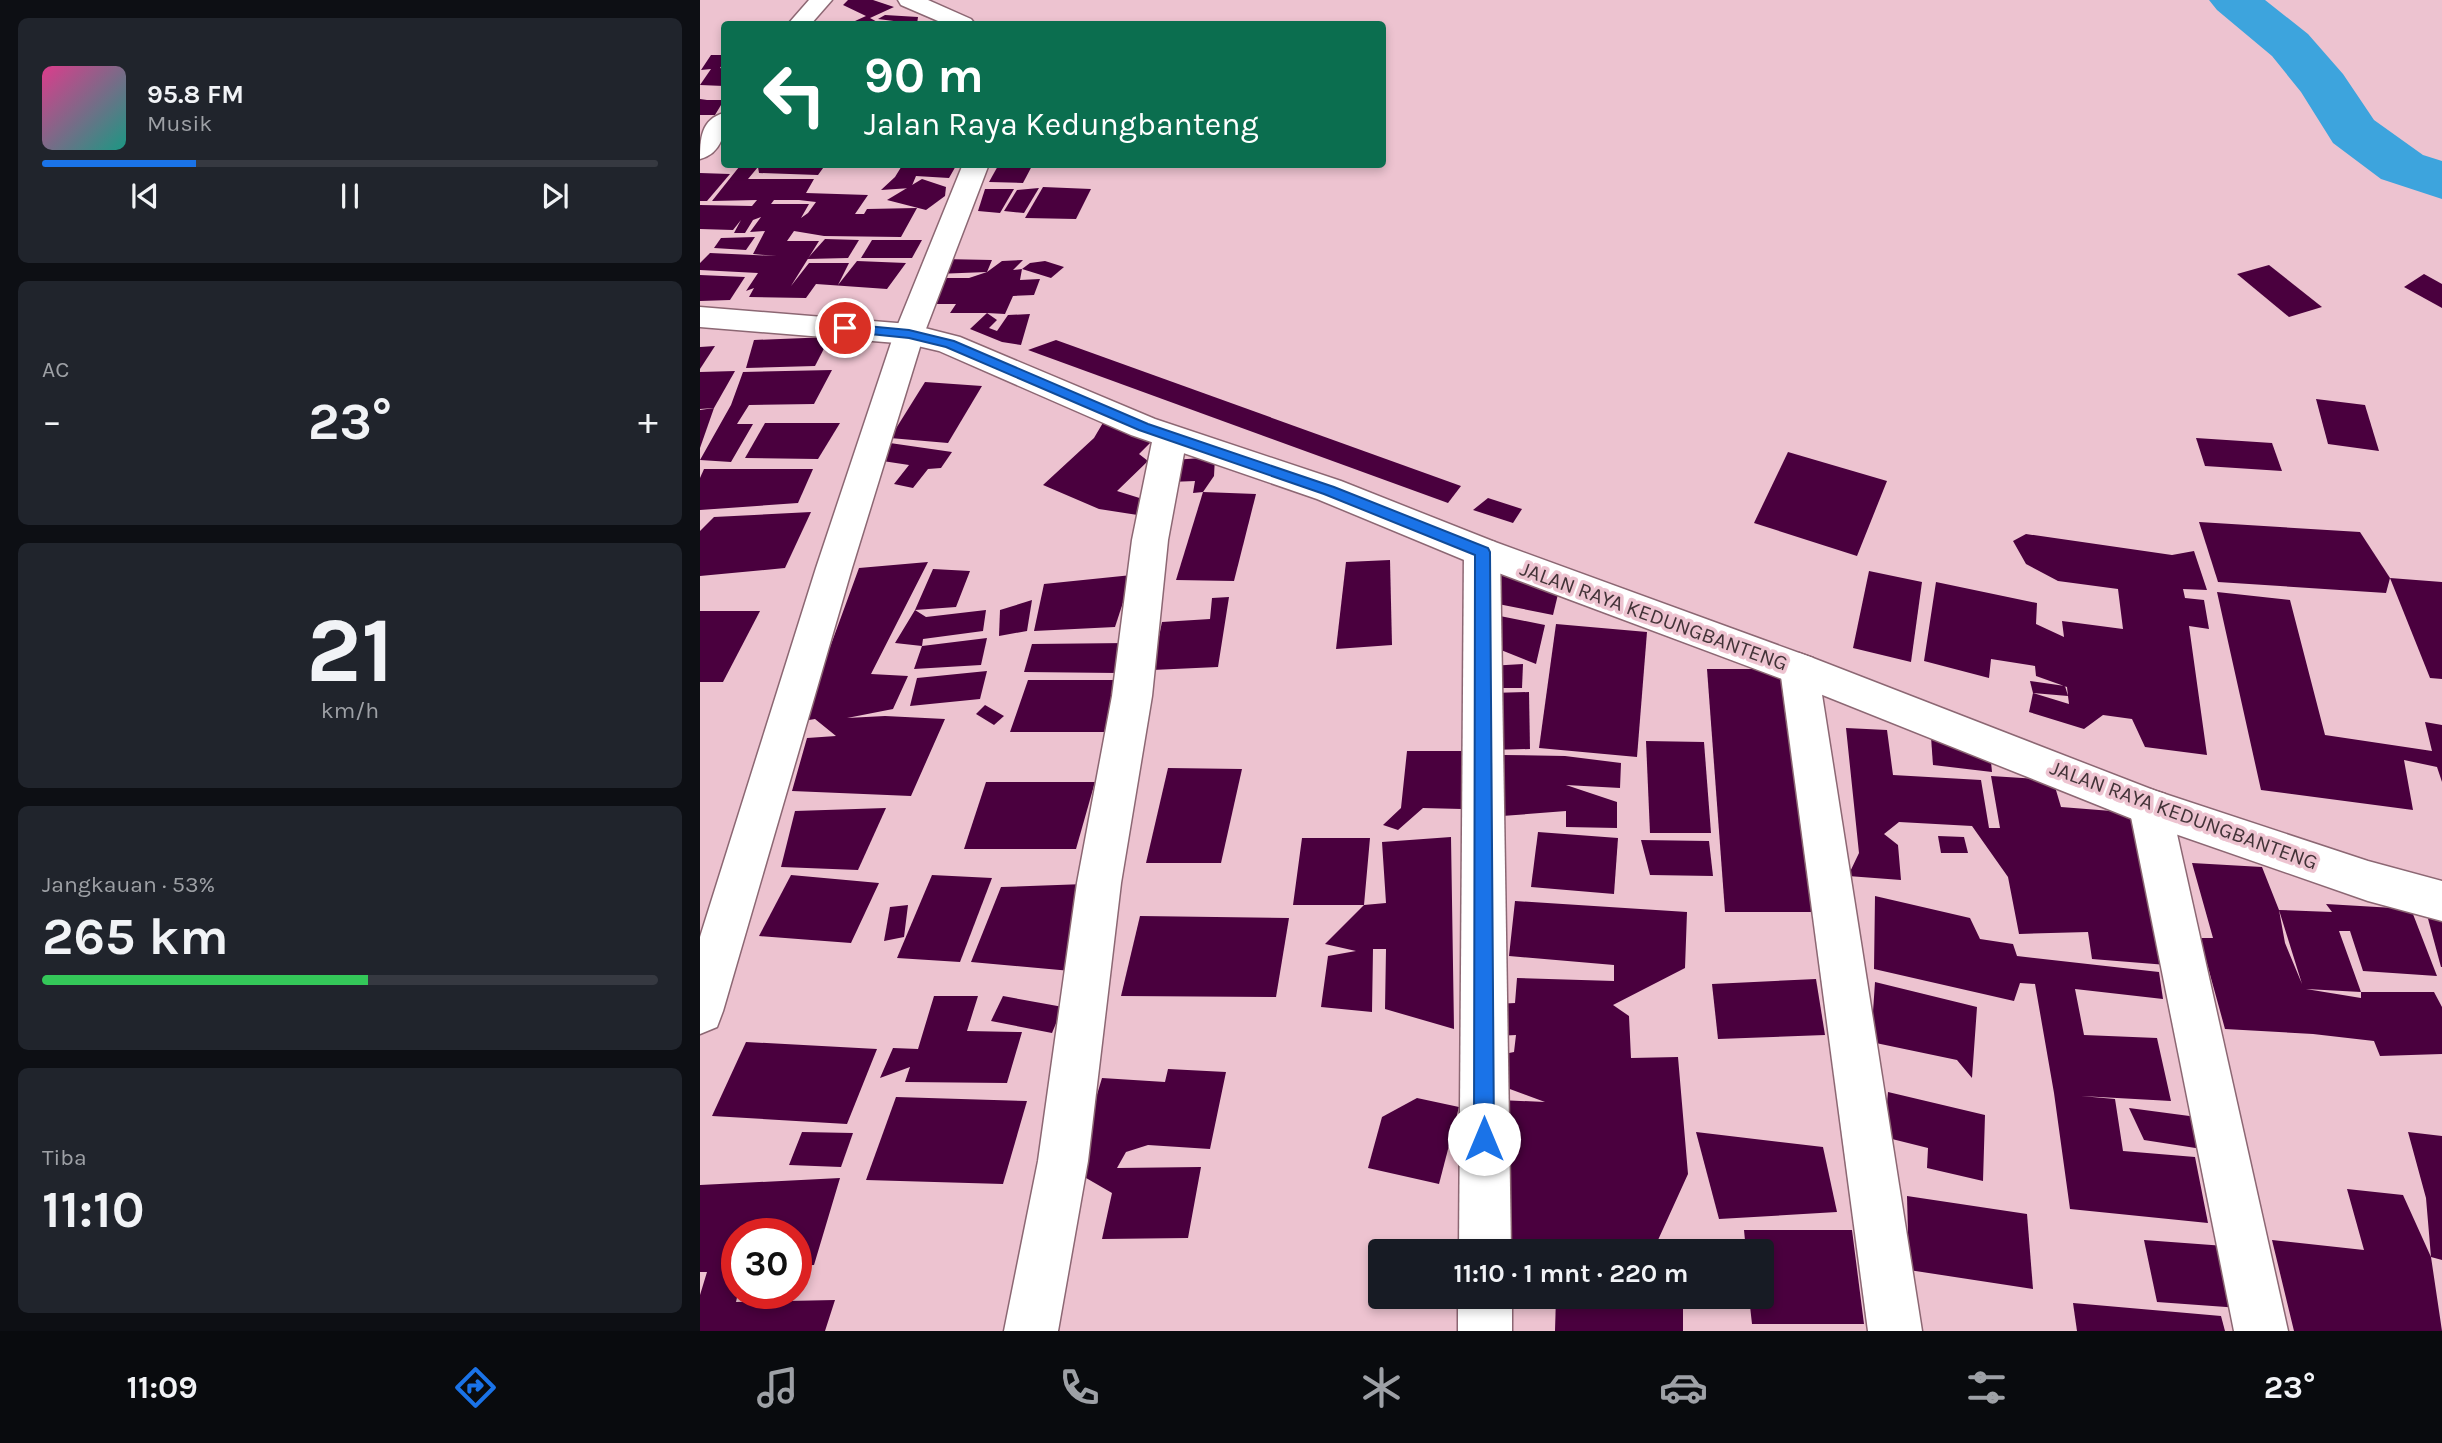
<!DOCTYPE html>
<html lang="id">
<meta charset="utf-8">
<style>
:root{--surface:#171b24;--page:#20242c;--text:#f1f3f6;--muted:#9ea1a6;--line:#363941;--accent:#1a73e8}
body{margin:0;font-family:Karla,sans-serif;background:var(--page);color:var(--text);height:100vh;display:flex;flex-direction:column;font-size:26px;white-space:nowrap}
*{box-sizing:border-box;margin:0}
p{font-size:23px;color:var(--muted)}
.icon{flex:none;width:38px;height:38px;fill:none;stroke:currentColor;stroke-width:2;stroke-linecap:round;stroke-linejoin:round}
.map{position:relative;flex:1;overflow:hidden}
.panel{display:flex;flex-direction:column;gap:18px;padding:18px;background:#0d0f14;width:700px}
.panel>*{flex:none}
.hud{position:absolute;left:21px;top:21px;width:665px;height:147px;border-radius:7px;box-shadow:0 4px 10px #0003;background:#0b6e4f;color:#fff;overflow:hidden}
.speed{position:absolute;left:21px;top:1218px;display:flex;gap:14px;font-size:35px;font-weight:700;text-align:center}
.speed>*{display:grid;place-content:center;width:91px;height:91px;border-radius:50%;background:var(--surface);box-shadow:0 4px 10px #0003;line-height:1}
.speed .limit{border:10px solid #d22;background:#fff;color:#111}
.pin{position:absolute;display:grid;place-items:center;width:60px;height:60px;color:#fff;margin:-30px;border:4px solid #fff;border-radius:50%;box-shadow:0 2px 7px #0007}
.me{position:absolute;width:77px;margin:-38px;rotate:0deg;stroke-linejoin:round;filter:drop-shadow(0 0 5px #0008)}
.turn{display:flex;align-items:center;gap:24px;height:147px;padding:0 28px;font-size:32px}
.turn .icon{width:91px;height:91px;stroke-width:2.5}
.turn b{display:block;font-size:49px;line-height:60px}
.big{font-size:52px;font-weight:700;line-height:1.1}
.panel .card{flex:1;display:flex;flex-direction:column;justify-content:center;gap:10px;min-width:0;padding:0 24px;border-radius:10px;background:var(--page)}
.panel .dial{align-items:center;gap:0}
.dial b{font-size:91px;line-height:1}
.song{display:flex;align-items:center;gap:21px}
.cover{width:84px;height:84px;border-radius:10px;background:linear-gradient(135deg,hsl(330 70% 55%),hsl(170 70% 35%))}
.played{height:7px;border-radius:4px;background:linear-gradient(90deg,var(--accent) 25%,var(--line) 25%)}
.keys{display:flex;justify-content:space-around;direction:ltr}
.heat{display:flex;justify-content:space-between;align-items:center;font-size:38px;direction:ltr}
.charge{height:10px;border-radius:5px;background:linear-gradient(90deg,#34c759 53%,var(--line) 0)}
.trip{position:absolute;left:668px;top:1239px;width:406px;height:70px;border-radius:7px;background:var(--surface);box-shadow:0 4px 10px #0003;font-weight:700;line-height:70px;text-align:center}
.tab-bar{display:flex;height:112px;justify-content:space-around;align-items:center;background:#090b0e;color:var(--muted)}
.tab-bar .icon{width:49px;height:49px}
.tab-bar .current{color:var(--accent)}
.tab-bar b{font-size:32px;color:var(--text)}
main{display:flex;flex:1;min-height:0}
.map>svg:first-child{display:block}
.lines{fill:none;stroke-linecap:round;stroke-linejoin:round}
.river{fill:#3da4dd;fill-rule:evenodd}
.building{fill:#4a003e;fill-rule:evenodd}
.minor-casing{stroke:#8c6773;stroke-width:3}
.tertiary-casing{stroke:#8c6773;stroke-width:3}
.minor{fill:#fff;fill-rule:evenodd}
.tertiary{fill:#fff;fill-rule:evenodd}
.route{fill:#1a73e8;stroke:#114b97;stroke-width:2}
.labels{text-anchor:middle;stroke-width:7;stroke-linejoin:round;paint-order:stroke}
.street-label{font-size:21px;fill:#433338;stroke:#edc3d0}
</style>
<main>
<section class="panel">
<div class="card">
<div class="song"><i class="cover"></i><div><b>95.8 FM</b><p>Musik</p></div></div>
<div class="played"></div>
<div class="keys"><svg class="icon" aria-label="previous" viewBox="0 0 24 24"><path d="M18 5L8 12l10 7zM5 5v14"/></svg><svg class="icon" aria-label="pause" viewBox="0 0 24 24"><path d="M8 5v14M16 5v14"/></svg><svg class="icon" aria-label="next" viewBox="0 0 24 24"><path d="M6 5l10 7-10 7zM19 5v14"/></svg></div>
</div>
<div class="card"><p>AC</p>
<div class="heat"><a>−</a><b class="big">23°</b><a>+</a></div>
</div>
<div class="card dial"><b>21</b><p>km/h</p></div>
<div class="card"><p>Jangkauan · 53%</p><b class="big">265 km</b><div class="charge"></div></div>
<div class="card"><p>Tiba</p><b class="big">11:10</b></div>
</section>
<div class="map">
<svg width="1742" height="1331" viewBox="0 0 1742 1331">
<rect width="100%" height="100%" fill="#edc3d0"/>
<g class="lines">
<path class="river" d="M1509,0H1565L1608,34L1643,74L1674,120L1723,155L1742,161V199L1681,179L1633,143L1601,92L1572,56L1517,10Z"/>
</g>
<g class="building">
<path d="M148,0H173L194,7L170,18L181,24H162L155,21L166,16L143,5Z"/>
<path d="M185,15L218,17L217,24L178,19Z"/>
<path d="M11,55H24V62L20,68L24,69V86L0,85L11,69L1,70Z"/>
<path d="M0,99L7,100H24L15,115H0Z"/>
<path d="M30,164H126L118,175L59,173L58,167L48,179H114L106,193L168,195L155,214H164L167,209L217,208L201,237L124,236L94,231L87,241H119L91,286L109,263H149L138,285L157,261L206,263L187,289L116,284L106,298L49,297L54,288L46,291L58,273L0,270V263L10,253L77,256L53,254L65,231L50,232L61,217L53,220L45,233H34L41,220L33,230L0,229V205L52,206L57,200L12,201L39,167H28ZM74,200H99L116,202L108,213L101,218L109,204H71Z"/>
<path d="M203,164H257L249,178L216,176L211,188L181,190L195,177Z"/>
<path d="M299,164H333L323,183L289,182Z"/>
<path d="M0,173L30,174L7,201H0Z"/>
<path d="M222,179L246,187L245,196L226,210L187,200Z"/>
<path d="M343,187L391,189L376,219L325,218Z"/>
<path d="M339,188L324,213L304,211L317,190Z"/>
<path d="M285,189H314L300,213L278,211Z"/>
<path d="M55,237L46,250L14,248L21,238Z"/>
<path d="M125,239L159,240L148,258L107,259Z"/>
<path d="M172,240H222L212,258H161Z"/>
<path d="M243,259L292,260L287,272L302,261L323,260L313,270L322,269L320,280L340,279L334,295L313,296L305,314L287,313L297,320L289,328L297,331L308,315L330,314L321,345L302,342L270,329L287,313H250L256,304H226L239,278H269L287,272L236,274Z"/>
<path d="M345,261L364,267L351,278L322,269L330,263Z"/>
<path d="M1569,265L1622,307L1589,317L1537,274Z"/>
<path d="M1724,274L1742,284V308L1704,287Z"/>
<path d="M0,275L45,277L30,300L0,301Z"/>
<path d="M130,337L115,366L46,368L54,340Z"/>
<path d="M356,340L761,486L748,503L328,350Z"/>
<path d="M15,346L0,369V347Z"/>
<path d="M132,370L114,404L49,405L37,424H53L31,462L0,460L31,405L43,372Z"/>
<path d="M35,371L14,408L0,409V372Z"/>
<path d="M225,382L282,386L248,443L190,438Z"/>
<path d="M1616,399L1665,405L1679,451L1628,444Z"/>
<path d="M14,408L0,448V410Z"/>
<path d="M404,421L454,439L439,454L448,461L417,491L446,500L444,516L399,509L343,485L394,438Z"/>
<path d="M65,423H140L118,459L45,458Z"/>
<path d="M1496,438L1572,443L1582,471L1505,466Z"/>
<path d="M183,442L252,452L241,468L228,469L213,488L194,484L209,465L176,460Z"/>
<path d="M1088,452L1187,481L1157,556L1054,523Z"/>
<path d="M515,457L514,476L503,492L493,493L495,481L470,482L473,460Z"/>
<path d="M4,469H113L98,503L0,510V478Z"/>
<path d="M503,492L556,494L534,581L476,580Z"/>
<path d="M788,498L822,509L813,523L773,510Z"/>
<path d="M111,512L85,568L0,576V531L14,517Z"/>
<path d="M1499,522L1660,532L1690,578L1686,593L1518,582Z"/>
<path d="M1326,534L1472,555L1494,551L1507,590L1483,589L1485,598L1504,600L1509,629L1489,626L1507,755L1445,747L1432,719L1403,715L1384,729L1329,712L1333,693L1369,704L1368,696L1333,693L1330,681L1365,686L1368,696L1367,687L1336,676L1335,666L1291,659L1289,678L1224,661L1236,582L1337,603L1336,624L1364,637L1362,621L1423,629L1418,589L1358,581L1326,564L1313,541Z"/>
<path d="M690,560L692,645L636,649L646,562Z"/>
<path d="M228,562L171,674L208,676L193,709L147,718L185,716L245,719L211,796L92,791L107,738L136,736L115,719L103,721L159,568Z"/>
<path d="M796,568L859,590L853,615L788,602Z"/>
<path d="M233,569L270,571L256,607L215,610L226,617L286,610L283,631L223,639L222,646L195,643L215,610Z"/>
<path d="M1169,571L1222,582L1211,662L1153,648Z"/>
<path d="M432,575L415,627L334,631L344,584Z"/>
<path d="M1690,578L1742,582V679L1730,678Z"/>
<path d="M1517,592L1590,600L1625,735L1732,751L1725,722L1742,725V782L1737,767L1704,760L1713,810L1561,790Z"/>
<path d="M529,597L518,667L452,670L462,622L510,619L512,598Z"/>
<path d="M332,600L327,631L299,636L300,610Z"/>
<path d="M0,611H60L23,682H0Z"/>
<path d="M800,616L845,625L836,664L796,648Z"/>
<path d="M856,624L947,632L937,757L839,748Z"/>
<path d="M287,638L281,665L214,669L222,646Z"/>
<path d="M427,643L417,673L324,672L332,644Z"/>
<path d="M823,664L822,688H794L789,666Z"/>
<path d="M1007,669H1084L1114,912H1025Z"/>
<path d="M287,671L280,699L210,706L217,678Z"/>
<path d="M328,680H427L412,732H310Z"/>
<path d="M829,692L830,749L790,750L791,693Z"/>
<path d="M285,705L304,716L294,725L276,714Z"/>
<path d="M1146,728L1187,730L1193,775L1281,780L1289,828H1300L1291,776L1353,780L1361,807L1437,813L1467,965L1392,959L1388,932L1319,934L1308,877L1272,826L1199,822L1184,834L1198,845L1201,880L1148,876L1159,853Z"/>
<path d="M1231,737L1289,742L1292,772L1233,765Z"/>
<path d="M946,741L1004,742L1011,833H950Z"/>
<path d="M707,751H767L762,809L723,808L698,830L683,825L701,808Z"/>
<path d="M804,755L865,756L921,763L920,788L866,785L917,802V828L866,827V811L802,816Z"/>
<path d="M468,768L542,769L521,863H446Z"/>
<path d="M286,782H395L376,849H264Z"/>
<path d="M186,808L158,870L81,867L95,811Z"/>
<path d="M838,832L918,838L914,894L831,887Z"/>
<path d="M1238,836L1264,837L1268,853H1241Z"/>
<path d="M751,837L754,1029L685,1009L686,949H673L672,1012L621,1007L628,956L656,951L625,944L664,905H593L602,838H670L664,905L686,903L682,842Z"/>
<path d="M941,840L1009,841L1013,876L950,875Z"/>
<path d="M1492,863L1562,867L1579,910L1585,943L1602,984L1579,910L1632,912L1626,904L1711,909L1737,976L1663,971L1650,931H1639L1661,992L1606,989L1661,998V992H1734L1742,1007V1054L1680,1056L1674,1041L1613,1034L1525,1029L1500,938H1513Z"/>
<path d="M91,875L179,883L151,943L59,936Z"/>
<path d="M232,875L292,878L260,962L197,958Z"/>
<path d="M385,884L371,971L271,962L301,887Z"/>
<path d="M1175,896L1270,918L1280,939L1313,944L1317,956L1459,972L1463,999L1375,989L1384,1035L1457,1038L1471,1101L1381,1096L1415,1099L1423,1151L1495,1157L1508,1223L1370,1209L1354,1093L1335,984L1320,983L1314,1001L1174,969Z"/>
<path d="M815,901L987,912L985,968L913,1005L929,1016L931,1058L978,1057L988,1174L953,1251H792L799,1100L845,1102L799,1085L804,1054L814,1052L816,1035L796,1036L795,1004L815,1003L817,978L914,981V965L809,956Z"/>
<path d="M208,905L204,937L184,941L190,907Z"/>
<path d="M1727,915L1742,918V967H1741Z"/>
<path d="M440,916L589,918L576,997L421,996Z"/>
<path d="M1116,979L1125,1035L1018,1039L1012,984Z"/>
<path d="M1175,982L1277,1007L1272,1078L1257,1060L1171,1042Z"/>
<path d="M234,996H278L267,1031L322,1032L307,1083L205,1082L210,1067L180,1078L193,1048L218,1049Z"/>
<path d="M303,996L363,1007L352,1033L291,1021Z"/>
<path d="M46,1042L177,1049L147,1124L12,1116Z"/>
<path d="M468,1069L526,1072L510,1149L448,1145L426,1152L417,1168L501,1167L488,1238L402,1239L412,1193L374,1171L402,1078L465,1082Z"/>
<path d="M1188,1092L1285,1115L1283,1181L1227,1168L1228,1148L1184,1137Z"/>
<path d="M196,1097L327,1101L303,1184L166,1180Z"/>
<path d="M717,1098L759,1107L739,1184L668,1168L682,1117Z"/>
<path d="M1429,1108L1497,1117L1502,1149L1444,1140Z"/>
<path d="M102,1132L153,1133L141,1167L89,1165Z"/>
<path d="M996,1132L1123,1147L1137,1212L1019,1219Z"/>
<path d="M1708,1132L1742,1136V1260L1731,1257L1742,1331H1594L1572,1240L1664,1250L1647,1189L1703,1195L1731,1257L1726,1198Z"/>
<path d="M140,1178L114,1265L96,1266V1234H37L38,1293L36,1302L135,1300L125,1331H0V1295L7,1272H0V1185Z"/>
<path d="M1207,1196L1327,1214L1333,1289L1209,1270Z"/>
<path d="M1044,1230H1152L1164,1324H1052L1049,1297H1062V1251H1046Z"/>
<path d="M1444,1240L1525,1246L1540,1308L1457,1302Z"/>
<path d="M856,1297H983V1331H855Z"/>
<path d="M1373,1303L1521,1316L1525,1331H1377Z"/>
</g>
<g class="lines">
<g class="minor-casing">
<g id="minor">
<path d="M109,0H132L111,24H88Z"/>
<path d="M198,0H228L271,19L275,24H245L201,5Z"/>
<path d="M24,113C26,132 22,153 0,159C0,139 1,119 24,113Z"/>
<path d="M263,164H289L224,334L152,568L23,1011L17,1027L0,1034V937L116,568L194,334Z"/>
<path d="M470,426L482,429L487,437L468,540L452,696L421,883L388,1161L358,1331H304L338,1161L377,883L412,696L432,540L453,437L458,429Z"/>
<path d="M782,539L795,542L800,552L811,1251H759L764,552L769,542Z"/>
<path d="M1099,653L1113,658L1118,669L1222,1331H1168L1080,669L1085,658Z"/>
<path d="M1450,789L1465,794L1471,807L1588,1331H1534L1429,807L1435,794Z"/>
<rect x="758" y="1297" width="54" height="34"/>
</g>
</g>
<g class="tertiary-casing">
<path id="tertiary" d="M0,307L209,324L260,337L455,419L641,481L795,542L1113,658L1456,791L1668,861L1742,881V921L1668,901L1435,820L1085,680L769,562L617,499L431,435L239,351L209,344L0,327Z"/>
</g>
<use href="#minor" class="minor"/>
<use href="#tertiary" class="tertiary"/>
</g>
<path class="route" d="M145,324L209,330L254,341L448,424L634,487L788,548L790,552L794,1139L791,1147L784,1150L777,1147L774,1139L775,555L624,494L439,430L246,347L209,338L141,331L139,328Z"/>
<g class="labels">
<g class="street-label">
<text transform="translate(954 616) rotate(20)" y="7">JALAN RAYA KEDUNGBANTENG</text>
<text transform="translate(1484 815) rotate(20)" y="7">JALAN RAYA KEDUNGBANTENG</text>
</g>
</g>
</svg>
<div class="speed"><div class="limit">30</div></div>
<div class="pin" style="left:145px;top:328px;background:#d93025"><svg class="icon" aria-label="arrive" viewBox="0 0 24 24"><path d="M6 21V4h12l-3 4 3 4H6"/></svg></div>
<svg class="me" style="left:784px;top:1139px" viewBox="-20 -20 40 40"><circle r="19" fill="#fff"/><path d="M0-13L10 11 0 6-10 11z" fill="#1a73e8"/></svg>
<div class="trip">11:10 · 1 mnt · 220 m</div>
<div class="hud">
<div class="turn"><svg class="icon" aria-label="left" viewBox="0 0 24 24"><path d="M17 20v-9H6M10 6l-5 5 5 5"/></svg><div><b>90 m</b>Jalan Raya Kedungbanteng</div></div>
</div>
</div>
</main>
<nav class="tab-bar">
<b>11:09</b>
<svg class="icon current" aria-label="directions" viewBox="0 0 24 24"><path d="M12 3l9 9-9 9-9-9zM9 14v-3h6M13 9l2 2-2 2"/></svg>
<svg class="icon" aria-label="music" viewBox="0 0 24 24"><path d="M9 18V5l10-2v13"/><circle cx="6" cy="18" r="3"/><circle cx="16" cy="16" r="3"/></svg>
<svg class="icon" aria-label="phone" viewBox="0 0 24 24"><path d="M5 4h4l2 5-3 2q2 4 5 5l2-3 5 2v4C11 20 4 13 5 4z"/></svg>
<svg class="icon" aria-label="climate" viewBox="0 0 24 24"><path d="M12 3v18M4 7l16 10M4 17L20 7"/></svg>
<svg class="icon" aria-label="car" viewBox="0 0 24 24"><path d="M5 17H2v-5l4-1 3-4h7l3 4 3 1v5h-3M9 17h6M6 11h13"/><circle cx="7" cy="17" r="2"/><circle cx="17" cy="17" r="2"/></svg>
<svg class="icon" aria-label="filters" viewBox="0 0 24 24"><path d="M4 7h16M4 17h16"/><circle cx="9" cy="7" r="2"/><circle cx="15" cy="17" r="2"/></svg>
<b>23°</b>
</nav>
